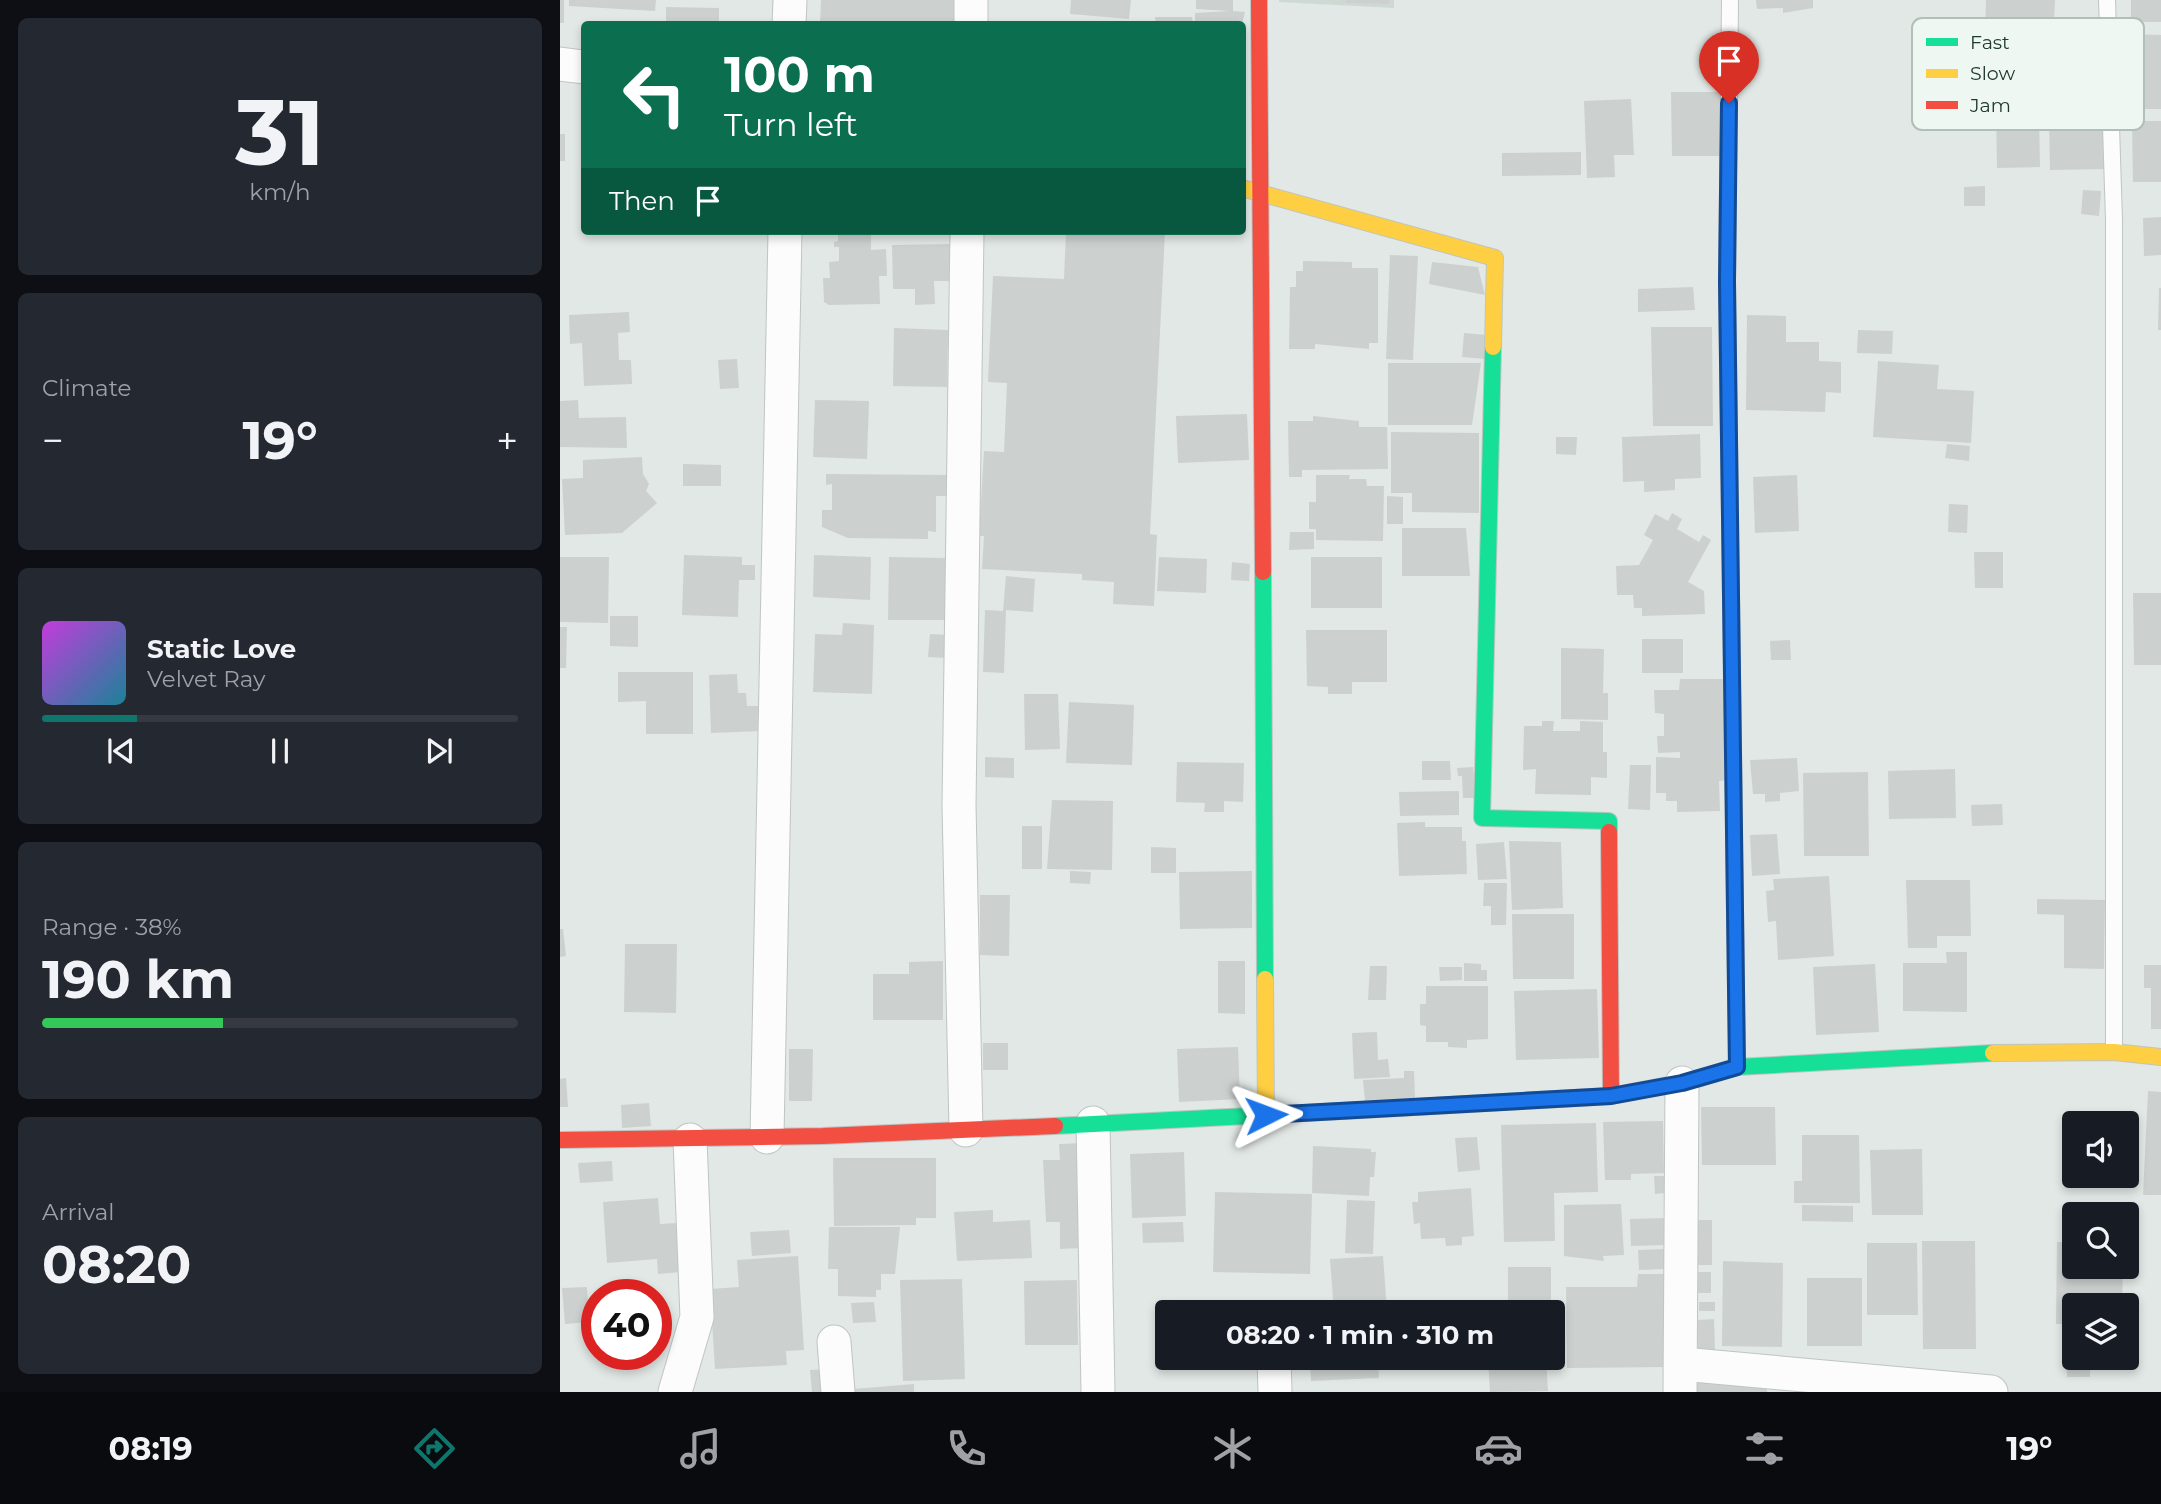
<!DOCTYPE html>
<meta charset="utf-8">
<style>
:root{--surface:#171b24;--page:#242831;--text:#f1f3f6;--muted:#9ea1a6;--line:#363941;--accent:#0f766e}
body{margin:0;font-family:Montserrat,sans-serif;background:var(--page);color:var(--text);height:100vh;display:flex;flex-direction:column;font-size:26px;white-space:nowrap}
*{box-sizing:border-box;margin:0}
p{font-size:23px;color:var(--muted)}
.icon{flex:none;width:38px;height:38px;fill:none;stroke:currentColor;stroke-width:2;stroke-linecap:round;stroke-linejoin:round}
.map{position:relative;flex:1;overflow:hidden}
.details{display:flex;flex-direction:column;gap:18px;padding:18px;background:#0d0f14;width:560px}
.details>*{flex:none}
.guide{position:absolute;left:21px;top:21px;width:665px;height:214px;border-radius:7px;box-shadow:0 4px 10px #0003;background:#0b6e4f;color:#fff;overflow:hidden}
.tools{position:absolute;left:1502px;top:1111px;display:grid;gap:14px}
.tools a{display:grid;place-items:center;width:77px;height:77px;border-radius:7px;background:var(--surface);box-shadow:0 4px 10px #0003;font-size:35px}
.speed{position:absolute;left:21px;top:1279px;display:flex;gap:14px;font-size:35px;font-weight:700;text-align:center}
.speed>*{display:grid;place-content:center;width:91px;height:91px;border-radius:50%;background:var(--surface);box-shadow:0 4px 10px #0003;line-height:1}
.speed .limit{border:10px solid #d22;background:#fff;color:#111}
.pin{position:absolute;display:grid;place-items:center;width:60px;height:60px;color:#fff;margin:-72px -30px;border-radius:50% 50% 50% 0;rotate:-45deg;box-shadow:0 0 7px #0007}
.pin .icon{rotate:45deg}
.me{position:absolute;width:77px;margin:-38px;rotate:87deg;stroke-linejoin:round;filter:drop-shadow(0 0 5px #0008)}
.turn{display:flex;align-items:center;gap:24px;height:147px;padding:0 28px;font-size:32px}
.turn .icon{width:91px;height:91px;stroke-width:2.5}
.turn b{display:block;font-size:49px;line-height:60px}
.then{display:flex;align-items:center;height:66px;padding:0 28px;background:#0003;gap:14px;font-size:26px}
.big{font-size:52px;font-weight:700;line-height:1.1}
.details .card{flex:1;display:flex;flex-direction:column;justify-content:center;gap:10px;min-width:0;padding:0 24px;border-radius:10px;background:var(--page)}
.details .dial{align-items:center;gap:0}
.dial b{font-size:91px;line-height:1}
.song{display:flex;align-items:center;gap:21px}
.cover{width:84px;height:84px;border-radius:10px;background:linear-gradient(135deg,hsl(290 70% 55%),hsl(190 70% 35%))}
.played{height:7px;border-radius:4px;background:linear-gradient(90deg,var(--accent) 20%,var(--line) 20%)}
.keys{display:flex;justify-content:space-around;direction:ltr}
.heat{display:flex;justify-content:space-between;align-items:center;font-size:38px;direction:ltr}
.charge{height:10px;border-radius:5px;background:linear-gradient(90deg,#34c759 38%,var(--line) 0)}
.trip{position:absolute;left:595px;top:1300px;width:410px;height:70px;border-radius:7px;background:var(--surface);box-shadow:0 4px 10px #0003;font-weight:700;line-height:70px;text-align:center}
.menu{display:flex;height:112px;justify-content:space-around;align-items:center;background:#090b0e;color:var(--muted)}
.menu .icon{width:49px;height:49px}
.menu .on{color:var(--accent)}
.menu b{font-size:32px;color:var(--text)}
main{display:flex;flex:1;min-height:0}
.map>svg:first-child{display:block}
.built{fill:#cfd9d4}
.building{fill:#ccd1cf}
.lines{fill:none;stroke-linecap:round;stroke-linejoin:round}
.lane-casing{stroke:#bfc5c2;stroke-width:18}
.street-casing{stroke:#bfc5c2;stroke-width:35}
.fast-casing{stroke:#bec5c2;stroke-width:18}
.slow-casing{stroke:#bec5c2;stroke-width:18}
.jam-casing{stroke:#bec5c2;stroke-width:18}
.lane{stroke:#fbfcfb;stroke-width:16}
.street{stroke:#fbfcfb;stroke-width:33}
.fast{stroke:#16e098;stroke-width:16}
.slow{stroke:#ffcf43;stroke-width:16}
.jam{stroke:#f24e42;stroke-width:16}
.route-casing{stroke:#114b97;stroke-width:18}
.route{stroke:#1a73e8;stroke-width:12}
.key{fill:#eff7f2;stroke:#b1bfb8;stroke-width:2}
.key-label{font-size:19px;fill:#203b30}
</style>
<main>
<section class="details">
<div class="card dial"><b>31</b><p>km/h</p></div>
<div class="card"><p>Climate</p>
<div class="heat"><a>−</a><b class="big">19°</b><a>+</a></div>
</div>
<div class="card">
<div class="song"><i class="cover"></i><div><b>Static Love</b><p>Velvet Ray</p></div></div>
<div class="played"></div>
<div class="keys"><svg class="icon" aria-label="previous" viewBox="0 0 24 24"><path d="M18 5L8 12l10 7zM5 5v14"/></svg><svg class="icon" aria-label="pause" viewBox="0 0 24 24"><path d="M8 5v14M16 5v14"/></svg><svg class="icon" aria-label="next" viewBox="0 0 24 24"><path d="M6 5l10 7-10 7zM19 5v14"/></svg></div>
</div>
<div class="card"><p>Range · 38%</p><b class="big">190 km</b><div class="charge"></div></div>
<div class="card"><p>Arrival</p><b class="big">08:20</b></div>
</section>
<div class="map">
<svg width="1601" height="1392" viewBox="0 0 1601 1392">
<rect width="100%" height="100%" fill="#e2e8e5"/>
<path class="built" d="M719,0H834V8L719,2Z"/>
<g class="building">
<rect x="0" y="0" width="4" height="23"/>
<path d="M9,0H96L95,11L9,6Z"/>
<path d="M261,0H400V24H260Z"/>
<path d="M511,0H571L569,19L510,14Z"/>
<path d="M636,0H673V11L685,12L682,24H635V13L670,11L636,9Z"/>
<path d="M786,0H829V4L785,3Z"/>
<path d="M1196,0H1253V8L1223,13V8L1197,9Z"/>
<path d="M1426,0H1495L1493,38L1425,34Z"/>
<rect x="1571" y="0" width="30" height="22"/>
<path d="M106,7L159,8V24H106Z"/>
<path d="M595,17H632L633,24H596Z"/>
<path d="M1567,34L1601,35V109H1567Z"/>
<path d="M1111,92H1166L1167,156H1112Z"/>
<path d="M1071,99L1074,155H1054L1055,177L1027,178L1024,101Z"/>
<path d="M1436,113H1479L1480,167L1437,168Z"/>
<path d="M1489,119H1546L1547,169L1490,170Z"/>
<path d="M1572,121H1601V182H1573Z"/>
<rect x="0" y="134" width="5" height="27"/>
<path d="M1021,152V175L942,176V153Z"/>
<path d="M1425,186V206H1404V187Z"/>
<path d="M1523,190L1541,191L1539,216L1521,214Z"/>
<path d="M1601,217V255L1584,256L1583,218Z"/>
<path d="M278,231H311V250L326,249L327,276H319L320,304L269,305L264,302L263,278H270L269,262L279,261V247H274V242L278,241Z"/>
<path d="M506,231H605L590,534L597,535L594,606L553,604L554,582L522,580V574L422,569L424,536H419L424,451L444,452L447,383L428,382L433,276L504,279Z"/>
<path d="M394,244L395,281H374L375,304L355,305V289H333L332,245Z"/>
<path d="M830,255L858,256L853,360L826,359Z"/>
<path d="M743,261L792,262V268H818V343H809V349L755,344V349H729L730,287H736V271H743Z"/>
<path d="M872,262L918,267L925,295L869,284Z"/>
<path d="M1133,287L1135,310L1078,312V289Z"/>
<path d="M1599,288H1601V330H1598Z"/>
<path d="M69,312L70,332L58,333L59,360H71L72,384L24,386L22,343L10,344L9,315Z"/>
<path d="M1187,315L1226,316V342H1259V361L1281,362V393L1266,392L1265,412L1186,410Z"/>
<path d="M1091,327H1152L1153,426H1093Z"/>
<path d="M334,328L388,330L387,387L333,386Z"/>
<path d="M1298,330L1333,331L1332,354L1297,353Z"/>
<path d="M904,333L927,335L925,359L902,357Z"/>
<path d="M177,359L179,388L160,389L158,360Z"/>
<path d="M1318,361L1379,365L1377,389L1414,391L1411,443L1313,437Z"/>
<path d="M828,363H921L912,425H828Z"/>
<path d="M18,400L19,418L66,417L67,448L0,447V401Z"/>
<path d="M255,400L309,401L307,459L253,457Z"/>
<path d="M687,414L689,460L618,463L616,416Z"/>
<path d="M753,416L799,421V427H827L828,469L742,470V477H729L728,421H753Z"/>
<path d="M831,432L919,433V513L852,512V493H831Z"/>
<path d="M1140,434L1141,478L1115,479V490L1084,492V481L1063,482L1062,437Z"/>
<path d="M996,437H1017L1016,455L996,454Z"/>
<path d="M1387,444L1410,446L1409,461L1385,458Z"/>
<path d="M82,457L83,474L89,484L86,491L97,503L62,533L5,535L2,479L23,478V460Z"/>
<path d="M123,464L161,465V486H123Z"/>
<path d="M266,474L394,475V496H376V532L368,531V539L288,538L262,527V510H272V484L266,485Z"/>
<path d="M756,475H790L789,479H806L807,486H824L823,541L756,540V529H749V502H756Z"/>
<path d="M1237,475L1239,531L1195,533L1193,477Z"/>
<path d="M827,496L843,497V524H827Z"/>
<path d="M1389,504L1408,505L1407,533L1388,532Z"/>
<path d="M1112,513L1122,519L1117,529L1139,542L1143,535L1151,540L1128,582L1144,591L1145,614L1082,616V608H1074L1073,595H1057L1056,566L1079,565L1093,540L1084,535L1095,514L1108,521Z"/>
<path d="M842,528H906L910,576H842Z"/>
<path d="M730,532H754V549L729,550Z"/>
<path d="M1414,552H1443V588H1415Z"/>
<path d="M124,555L182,557V565H195V580H179L178,617L122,615Z"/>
<path d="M254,555L311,557L310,600L253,597Z"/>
<path d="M0,557H49L48,623L0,622Z"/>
<path d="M329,557L386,558L385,620H328Z"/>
<path d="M599,557L647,559L646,593L597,591Z"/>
<rect x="751" y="557" width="71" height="51"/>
<path d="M672,562L690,564L689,581L671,580Z"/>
<path d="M446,576L475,579L473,612L446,610L444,673L423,672L425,610L443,611Z"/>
<path d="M1573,593H1601V665H1574Z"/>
<path d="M50,616H78V647L50,646Z"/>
<path d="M283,623L314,625L312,694L253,692L255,634L282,635Z"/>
<path d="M0,627H7L6,668H0Z"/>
<path d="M746,630H827V682H792V694H768V687L747,686Z"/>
<path d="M370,634L389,635L387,658L368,657Z"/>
<rect x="1082" y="639" width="41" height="34"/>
<path d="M1230,640L1231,660H1211L1210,641Z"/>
<path d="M1001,648L1044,649L1043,693H1048V720L1001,719Z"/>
<path d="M58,672H133V734H86V701L58,702Z"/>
<path d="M177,674L178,693H186L187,706H201L202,731L151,733L149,675Z"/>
<path d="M1120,679H1167L1168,780L1159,781L1160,811L1117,812V801H1106V793H1096V757L1120,758V752L1098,753L1097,736H1104V714L1095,713L1094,690H1119Z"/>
<path d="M464,694H498L500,749L465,750Z"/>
<path d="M509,702L574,705L572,765L506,763Z"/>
<path d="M982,721H994L993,731H1020V721L1043,722V752H1047V778L1031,777V795L975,794L976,769L963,770L964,726H982Z"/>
<path d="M425,757L454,758V778L425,777Z"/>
<path d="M1237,758L1239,791L1220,793V801L1205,802V794H1193L1190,760Z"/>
<path d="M862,761H890L891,780H862Z"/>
<path d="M617,762L684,763L683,802L664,801V812H644L645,803L616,802Z"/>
<path d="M1070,765H1091L1090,810L1068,809Z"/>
<path d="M913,767L917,798H903L902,776H898L897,768Z"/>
<path d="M1395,769L1396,818L1329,819L1328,771Z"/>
<path d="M1308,772L1309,856H1244L1243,773Z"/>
<path d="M899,791V815L840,816L839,792Z"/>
<path d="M492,800L553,801L552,870L487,869Z"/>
<path d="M1442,804L1443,825L1412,826L1411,805Z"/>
<path d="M865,822V827H902V841H906L907,874L839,876L837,823Z"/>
<rect x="462" y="826" width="20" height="43"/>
<path d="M1217,834L1220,874L1192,876L1190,835Z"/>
<path d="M949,841L1001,842L1003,908L952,910Z"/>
<path d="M944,842L947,879L918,880L916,844Z"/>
<path d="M591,847L616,848V873H591Z"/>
<path d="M510,871L531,872L530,884L510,883Z"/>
<path d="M692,871V928L620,929L619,872Z"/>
<path d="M1269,876L1274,956L1218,960L1216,921L1208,922L1206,891L1214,890L1213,879Z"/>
<path d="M1346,880H1410L1411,936H1377V948H1348Z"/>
<path d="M924,883H947L946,925H931V906H923Z"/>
<path d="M420,895H450L449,956L420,955Z"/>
<path d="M1477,899L1545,900L1544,969L1504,968V915L1477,914Z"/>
<path d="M952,914H1014V979H953Z"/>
<path d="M0,929H3L6,956L0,957Z"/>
<path d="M65,944H117L116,1013L64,1012Z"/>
<path d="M1386,952H1407V1012L1343,1011V963H1387Z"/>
<path d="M383,961V1020H313V974H349V962Z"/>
<path d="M658,961H685V1014L658,1013Z"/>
<path d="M904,963L921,964V970H927V981H904Z"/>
<path d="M1315,964L1319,1032L1256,1035L1253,967Z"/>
<path d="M1584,965H1601V1029H1591V988H1584Z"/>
<path d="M810,966H827L826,1000H808Z"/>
<path d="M879,967H902V980L880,981Z"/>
<path d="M866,986H928V1039L907,1040V1048L888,1047V1042H866V1026L860,1025V1004H866Z"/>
<path d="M1037,989L1039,1058L956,1060L954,991Z"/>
<path d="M817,1032L818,1060L828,1059L830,1077L794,1079L792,1033Z"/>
<rect x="423" y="1043" width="25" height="27"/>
<path d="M678,1047L680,1099L619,1102L617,1049Z"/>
<path d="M229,1049H253L252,1101H229Z"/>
<path d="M844,1071H854L855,1098L805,1101L803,1080L844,1078Z"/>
<path d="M6,1078L8,1107H0V1079Z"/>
<path d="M1588,1091L1601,1092V1195H1583Z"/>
<path d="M89,1103L91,1126L62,1128L61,1105Z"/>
<path d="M1141,1107H1215L1216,1165H1142Z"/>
<path d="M1103,1121L1104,1173L1071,1174V1180H1045L1043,1122Z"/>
<path d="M1036,1123L1038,1192L994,1193L995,1241L944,1242L941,1125Z"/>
<path d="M1242,1135H1299L1300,1203H1234V1181H1242Z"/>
<path d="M917,1137L920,1170L898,1172L895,1138Z"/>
<path d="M524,1143L523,1248L500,1249V1222H486L483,1160H500L499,1144Z"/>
<path d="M753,1146L811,1149V1152H816L814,1177H810L809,1196L752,1193Z"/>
<path d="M1362,1149L1363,1215H1312L1310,1150Z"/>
<path d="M624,1152L626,1216L572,1218L570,1154Z"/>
<path d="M273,1158H376V1218H356V1225L274,1226Z"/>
<path d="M52,1161L53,1181L20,1183L18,1163Z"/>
<path d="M1094,1176H1105L1106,1193L1095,1194Z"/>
<path d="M911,1188L914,1236L902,1237V1245L886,1246L885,1238L861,1239L860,1223L854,1224L852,1202H858V1192Z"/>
<path d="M655,1192L752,1194L750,1274L653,1272Z"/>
<path d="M98,1198L100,1224L117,1223L121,1272L98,1274L97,1259L47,1263L43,1202Z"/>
<path d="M787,1200L815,1201L813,1254L785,1253Z"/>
<path d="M1061,1204L1064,1255L1043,1256L1044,1261L1004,1256V1205Z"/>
<path d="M1242,1205L1293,1206V1222L1242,1221Z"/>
<path d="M433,1210V1222L470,1220L472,1258L397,1261L394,1212Z"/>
<path d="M1106,1218L1107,1245L1071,1246L1070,1219Z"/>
<rect x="1132" y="1220" width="20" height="45"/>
<path d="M623,1222L624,1242L583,1243L582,1223Z"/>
<path d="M269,1227H340L335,1274H321V1290H316V1297L278,1296V1269H268Z"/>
<path d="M229,1230L231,1253L192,1256L190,1232Z"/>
<path d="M1362,1241H1415L1416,1349H1363Z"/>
<path d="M1497,1242H1514V1267H1563L1562,1306H1514V1324H1496Z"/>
<path d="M1307,1243H1357L1358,1315H1307Z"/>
<path d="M1104,1249V1269L1079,1270L1078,1250Z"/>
<path d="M238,1256L244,1350L226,1351L227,1365L155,1369L150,1289L179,1287L177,1260Z"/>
<path d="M823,1256L827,1310L774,1312L770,1259Z"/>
<path d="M1163,1261L1223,1263L1222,1347L1162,1346Z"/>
<path d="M948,1267H991V1306L948,1307Z"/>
<rect x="1131" y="1272" width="20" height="21"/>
<path d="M1078,1274H1106L1107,1367L1007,1368L1006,1287H1077Z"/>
<rect x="1247" y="1278" width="55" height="68"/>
<path d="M402,1279L405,1379L343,1381L340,1280Z"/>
<path d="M517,1280L518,1345H465L464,1281Z"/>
<path d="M27,1287L29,1322L5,1324L2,1288Z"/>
<path d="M314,1302L316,1322L293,1323L291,1303Z"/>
<rect x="1139" y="1302" width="16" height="9"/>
<path d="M1154,1319L1155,1350H1138V1320Z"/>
<path d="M1506,1347H1514V1358H1530V1377H1507Z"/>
<path d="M750,1358H818L819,1378L751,1381Z"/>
<path d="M928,1358H986L988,1391L930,1392Z"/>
<path d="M268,1369L269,1392H252L250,1370Z"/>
<rect x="1137" y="1382" width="70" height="10"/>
<path d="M354,1384V1392H293V1389Z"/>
</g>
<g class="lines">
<g class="lane-casing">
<g id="lane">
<path d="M1170,0L1167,282L1177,1067"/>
<path d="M1547,0L1554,220V1052"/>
</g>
</g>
<g class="street-casing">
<g id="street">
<path d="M229,24L230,0"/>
<path d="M411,24V0"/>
<path d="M0,64L24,67"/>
<path d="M533,1123L538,1392"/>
<path d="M406,1130L399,805L407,231"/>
<path d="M207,1137L225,231"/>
<path d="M274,1342L278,1392"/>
<path d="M714,1358L715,1392"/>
<path d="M1122,1364L1431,1392"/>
<path d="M115,1392L137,1317L130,1140"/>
<path d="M1120,1392L1122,1083"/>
</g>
</g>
<g class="fast-casing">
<g id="fast">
<path d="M933,347L922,818L1049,821V832"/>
<path d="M703,572L705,979"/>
<path d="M1129,1081L1177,1067L1433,1053"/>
<path d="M495,1126L801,1110"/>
</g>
</g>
<g class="slow-casing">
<g id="slow">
<path d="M682,188L935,258L933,347"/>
<path d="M705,979L706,1115"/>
<path d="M1433,1053L1554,1052L1601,1057"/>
<path d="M801,1110L1051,1096L1129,1081"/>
</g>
</g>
<g class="jam-casing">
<g id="jam">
<path d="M699,0L703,572"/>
<path d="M1049,832L1051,1096"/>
<path d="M0,1140L263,1136L495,1126"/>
</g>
</g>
<use href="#lane" class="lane"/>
<use href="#street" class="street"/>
<use href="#fast" class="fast"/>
<use href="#slow" class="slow"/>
<use href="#jam" class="jam"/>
</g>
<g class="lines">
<g class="route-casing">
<path id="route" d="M706,1115L1051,1096L1122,1083L1177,1067L1167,282L1169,103"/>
</g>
<use href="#route" class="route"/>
</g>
<rect x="1352" y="18" width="232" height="112" rx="10" class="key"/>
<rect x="1366" y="38" width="32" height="8" fill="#16e098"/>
<rect x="1366" y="69" width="32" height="9" fill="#ffcf43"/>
<rect x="1366" y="101" width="32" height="8" fill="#f24e42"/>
<g class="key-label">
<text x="1410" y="49">Fast</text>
<text x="1410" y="80">Slow</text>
<text x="1410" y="112">Jam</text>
</g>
</svg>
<div class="tools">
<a><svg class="icon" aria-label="sound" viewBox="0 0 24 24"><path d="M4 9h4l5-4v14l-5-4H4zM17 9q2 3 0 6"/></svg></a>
<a><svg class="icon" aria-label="search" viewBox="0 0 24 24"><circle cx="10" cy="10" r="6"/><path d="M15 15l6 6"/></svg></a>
<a><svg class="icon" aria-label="layers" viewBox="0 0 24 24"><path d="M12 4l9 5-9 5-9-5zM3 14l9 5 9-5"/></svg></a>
</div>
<div class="speed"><div class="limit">40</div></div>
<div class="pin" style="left:1169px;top:103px;background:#d93025"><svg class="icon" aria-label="arrive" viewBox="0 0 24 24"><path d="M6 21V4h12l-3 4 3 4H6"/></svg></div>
<svg class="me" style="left:706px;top:1115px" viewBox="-20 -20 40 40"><path d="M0-17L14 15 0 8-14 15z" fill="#1a73e8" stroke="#fff" stroke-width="4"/></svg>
<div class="trip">08:20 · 1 min · 310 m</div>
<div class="guide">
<div class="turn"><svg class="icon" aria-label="left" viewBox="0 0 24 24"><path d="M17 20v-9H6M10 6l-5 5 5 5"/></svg><div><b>100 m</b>Turn left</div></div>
<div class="then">Then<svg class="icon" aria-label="arrive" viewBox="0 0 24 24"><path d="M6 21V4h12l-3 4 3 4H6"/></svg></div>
</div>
</div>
</main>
<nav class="menu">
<b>08:19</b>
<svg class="icon on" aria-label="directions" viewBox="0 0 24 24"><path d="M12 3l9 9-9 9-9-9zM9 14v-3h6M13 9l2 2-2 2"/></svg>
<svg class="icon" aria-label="music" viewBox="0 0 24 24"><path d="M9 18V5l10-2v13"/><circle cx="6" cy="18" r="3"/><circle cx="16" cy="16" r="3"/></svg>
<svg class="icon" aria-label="phone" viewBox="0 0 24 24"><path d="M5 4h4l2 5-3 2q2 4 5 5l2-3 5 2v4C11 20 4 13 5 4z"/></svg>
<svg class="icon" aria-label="climate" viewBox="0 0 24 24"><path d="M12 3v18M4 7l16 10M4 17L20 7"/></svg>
<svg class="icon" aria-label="car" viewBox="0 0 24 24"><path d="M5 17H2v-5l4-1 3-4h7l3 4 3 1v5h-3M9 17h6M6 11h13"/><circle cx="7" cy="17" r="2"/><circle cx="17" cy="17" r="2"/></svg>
<svg class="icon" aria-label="filters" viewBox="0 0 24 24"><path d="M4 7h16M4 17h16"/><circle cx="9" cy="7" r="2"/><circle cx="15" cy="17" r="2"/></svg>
<b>19°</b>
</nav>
